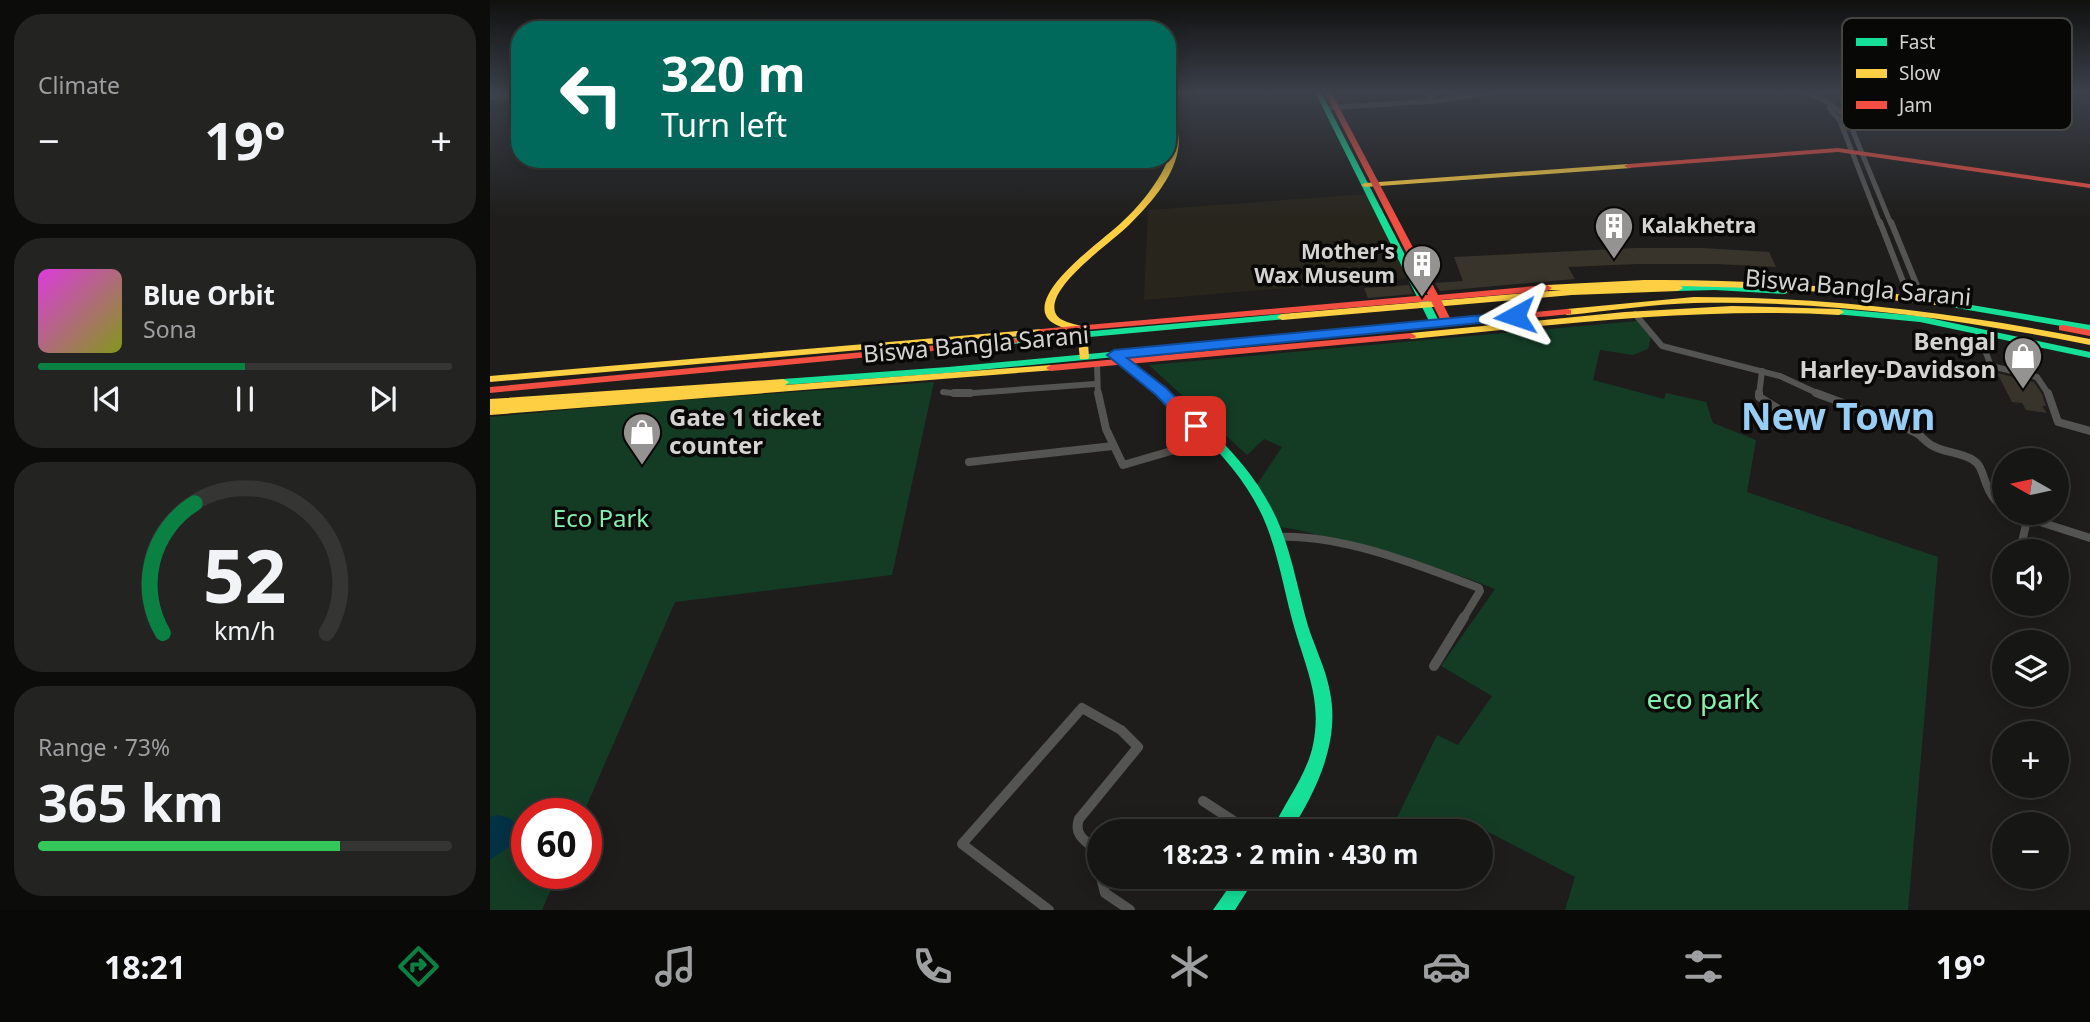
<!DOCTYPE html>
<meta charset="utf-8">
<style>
:root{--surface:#161614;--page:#232322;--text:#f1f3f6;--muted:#9e9fa0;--line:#353534;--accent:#0b8043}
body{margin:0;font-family:"Noto Sans",sans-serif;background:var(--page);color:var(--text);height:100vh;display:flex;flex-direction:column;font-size:26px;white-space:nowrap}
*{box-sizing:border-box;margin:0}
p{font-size:23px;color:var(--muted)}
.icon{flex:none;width:38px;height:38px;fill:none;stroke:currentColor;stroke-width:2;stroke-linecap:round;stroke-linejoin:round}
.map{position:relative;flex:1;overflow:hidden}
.sheet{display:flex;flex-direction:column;gap:14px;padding:14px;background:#0c0c0b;width:490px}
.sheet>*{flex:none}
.hud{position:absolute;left:21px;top:21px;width:665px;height:147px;border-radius:28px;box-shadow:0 4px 18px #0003,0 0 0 2px var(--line);background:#00695c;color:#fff;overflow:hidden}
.needle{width:46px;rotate:279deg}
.fabs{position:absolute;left:1502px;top:448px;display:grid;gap:14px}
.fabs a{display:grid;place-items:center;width:77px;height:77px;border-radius:50%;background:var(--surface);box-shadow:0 4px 18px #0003,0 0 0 2px var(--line);font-size:35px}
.speed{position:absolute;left:21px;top:798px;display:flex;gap:14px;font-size:35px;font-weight:700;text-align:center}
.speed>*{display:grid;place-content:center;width:91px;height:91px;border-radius:50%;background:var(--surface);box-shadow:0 4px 18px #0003,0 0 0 2px var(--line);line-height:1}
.speed .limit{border:10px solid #d22;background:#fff;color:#111}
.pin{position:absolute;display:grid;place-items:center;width:60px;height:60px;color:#fff;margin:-30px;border-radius:14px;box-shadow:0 4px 10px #0006}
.me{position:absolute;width:77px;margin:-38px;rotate:265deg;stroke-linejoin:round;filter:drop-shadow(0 0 5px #0008)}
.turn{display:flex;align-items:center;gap:24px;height:147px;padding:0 35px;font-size:32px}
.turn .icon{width:91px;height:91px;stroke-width:2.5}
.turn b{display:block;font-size:49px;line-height:60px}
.big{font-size:52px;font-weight:700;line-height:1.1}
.sheet .widget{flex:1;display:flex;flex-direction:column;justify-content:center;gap:10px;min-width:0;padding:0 24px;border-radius:28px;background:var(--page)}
.sheet .dial{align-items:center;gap:0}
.dial svg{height:182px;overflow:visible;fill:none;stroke:var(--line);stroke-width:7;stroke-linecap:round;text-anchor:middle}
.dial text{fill:var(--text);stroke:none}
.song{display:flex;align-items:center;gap:21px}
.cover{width:84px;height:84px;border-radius:10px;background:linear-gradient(135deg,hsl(300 70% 55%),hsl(70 70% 35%))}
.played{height:7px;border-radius:4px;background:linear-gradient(90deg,var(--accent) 50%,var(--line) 50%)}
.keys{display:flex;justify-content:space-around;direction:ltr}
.heat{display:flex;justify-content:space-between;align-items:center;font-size:38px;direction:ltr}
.charge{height:10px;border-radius:5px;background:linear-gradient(90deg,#34c759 73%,var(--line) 0)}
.trip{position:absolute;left:597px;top:819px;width:406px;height:70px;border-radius:35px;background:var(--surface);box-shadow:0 4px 18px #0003,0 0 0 2px var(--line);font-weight:700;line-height:70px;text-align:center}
.dock{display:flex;height:112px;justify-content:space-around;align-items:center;background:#090908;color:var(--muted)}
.dock .icon{width:49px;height:49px}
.dock .active{color:var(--accent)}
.dock b{font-size:32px;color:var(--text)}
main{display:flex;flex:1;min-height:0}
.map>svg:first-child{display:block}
.built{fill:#28251d}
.green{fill:#143c25}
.water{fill:#033245}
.building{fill:#38342c}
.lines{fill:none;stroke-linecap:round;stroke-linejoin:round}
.street-far3{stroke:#545453;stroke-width:5}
.street-far2{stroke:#545453;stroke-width:6}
.street-far1{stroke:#545453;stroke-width:8}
.street{stroke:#545453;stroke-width:10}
.fast{fill:#16e098;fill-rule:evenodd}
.slow{fill:#ffcf43;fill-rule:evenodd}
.jam{fill:#f24e42;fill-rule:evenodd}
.route{fill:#1a73e8;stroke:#114b97;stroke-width:2}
.labels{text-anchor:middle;stroke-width:7;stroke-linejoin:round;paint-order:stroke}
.far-poi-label{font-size:21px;font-weight:bold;fill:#d4d3d1;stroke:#080806;text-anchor:start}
.street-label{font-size:24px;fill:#d4d3d1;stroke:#080806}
.poi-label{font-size:24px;font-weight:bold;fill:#d4d3d1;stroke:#080806;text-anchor:end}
.park-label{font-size:24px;fill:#85efae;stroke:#080806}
.near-park-label{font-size:28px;fill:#85efae;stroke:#080806}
.town-label{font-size:38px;font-weight:bold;fill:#98cdf6;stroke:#080806}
.key{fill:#080806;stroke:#454543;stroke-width:2}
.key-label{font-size:19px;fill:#d4d3d1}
</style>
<main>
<section class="sheet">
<div class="widget"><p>Climate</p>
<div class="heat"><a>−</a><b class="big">19°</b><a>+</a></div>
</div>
<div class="widget">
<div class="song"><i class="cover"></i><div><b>Blue Orbit</b><p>Sona</p></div></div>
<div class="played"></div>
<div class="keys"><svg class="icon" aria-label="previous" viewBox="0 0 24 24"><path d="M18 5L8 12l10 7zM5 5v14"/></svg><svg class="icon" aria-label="pause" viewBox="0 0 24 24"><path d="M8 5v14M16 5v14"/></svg><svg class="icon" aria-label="next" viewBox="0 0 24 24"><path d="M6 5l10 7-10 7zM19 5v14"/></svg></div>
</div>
<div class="widget dial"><svg viewBox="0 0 100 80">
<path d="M14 69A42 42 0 1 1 86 69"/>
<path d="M14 69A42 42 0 0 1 28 12" stroke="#0b8043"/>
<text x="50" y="56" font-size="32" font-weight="700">52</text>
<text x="50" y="72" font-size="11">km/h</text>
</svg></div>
<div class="widget"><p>Range · 73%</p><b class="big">365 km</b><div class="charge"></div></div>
</section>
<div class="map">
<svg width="1600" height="910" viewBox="0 0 1600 910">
<rect width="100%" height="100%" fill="#1e1d1b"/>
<path class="built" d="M877,194L919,278L654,300L658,210Z"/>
<g class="green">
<path d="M1147,321L1161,337L1158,349L1143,355L1110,350L1103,380L1174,399L1176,393L1216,402L1223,423L1266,440L1257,492L1448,557L1418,910H1075L1085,877L979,822L974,831L901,830L947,735L968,745L1002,696L951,666L1005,589C956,569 907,556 856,543C833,537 812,529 788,527L766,486L792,447L774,439L757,455L659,365Z"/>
<path d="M444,382L402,575L185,602L93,814H37V873H68L52,910H0V417L164,402Z"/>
</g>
<path class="water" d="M8,815L20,818L30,830L19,847L0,860V817Z"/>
<g class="building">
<path d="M1146,248H1213L1279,252L1286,267L1226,264H1148L1078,267L1085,279L950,291L945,283L973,281L964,257Z"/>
<path d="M919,285L923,294L878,298L874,288Z"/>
<path d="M1507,373L1544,382L1552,394L1556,406H1552L1557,413L1536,410L1532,403L1522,402Z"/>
</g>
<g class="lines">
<g class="street-far3">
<path d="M936,92L942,98"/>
<path d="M1316,92L1341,104L1358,119L1401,224"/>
<path d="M0,97L30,96"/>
<path d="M836,108L945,101L1003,92"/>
<path d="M1339,108L1350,121L1390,224"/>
</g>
<g class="street-far2">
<path d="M1390,222L1419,297"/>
<path d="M1401,222L1432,298"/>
<path d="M1145,314L1172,346L1290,376L1331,395"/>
<path d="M1488,332L1501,366L1547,377L1559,395"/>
<path d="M607,364L608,395"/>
<path d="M453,392L470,394L605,384"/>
<path d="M1269,395L1272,371"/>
</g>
<g class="street-far1">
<path d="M464,393H480"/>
<path d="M608,393L616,429L633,465L719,440"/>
<path d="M1269,393V397L1287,408L1279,427"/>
<path d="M1326,393C1360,406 1394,417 1426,433C1432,436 1436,443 1443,446C1455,453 1472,452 1483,460C1497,468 1491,492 1514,508"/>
<path d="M1558,393L1568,422L1600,431"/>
<path d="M479,462L623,446"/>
<path d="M1522,513L1600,538"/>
<path d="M785,537C849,533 929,565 989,588L990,591L973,619"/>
<path d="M1530,551L1537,520"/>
</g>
<g class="street">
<path d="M944,666L974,617"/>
<path d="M713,801L759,831"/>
<path d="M611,877L615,893L640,910"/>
<path d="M559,910L472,844L592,708L631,730L648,747L589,819C583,836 597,842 609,852"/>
</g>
<g class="fast">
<path d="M0,92H19L0,95Z"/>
<path d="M825,92H831L950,323L949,325H941L940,323Z"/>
<path d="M1225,284L1295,288L1300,291L1295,294L1225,290L1188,291L1183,288L1188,285Z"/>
<path d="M1446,299L1600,325V331L1443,304L1441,302Z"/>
<path d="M1349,309L1430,316L1600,352V358L1430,322L1345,314V310Z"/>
<path d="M792,314L797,317L796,319L523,344L518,341L523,338Z"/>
<path d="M737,341L742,344L741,346L458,373L293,385L287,382L293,379L458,367Z"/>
<path d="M632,358L636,359C695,407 762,455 791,529C803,560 809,594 818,626C825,648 836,669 840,692C850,742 827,789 801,831H782C795,801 816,777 823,745C832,701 817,671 805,630C795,596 790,561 777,527C750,457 684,410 628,363L627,361Z"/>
<path d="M746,877H766L745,910H723Z"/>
</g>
<g class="slow">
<path d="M685,92H691L681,108C685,122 691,136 688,150C683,179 659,205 639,225C622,242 557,286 565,312C569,324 589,323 597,329L599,357L598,359H590L587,331C576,328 559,326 555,313C548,284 615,239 633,221C648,207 661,191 671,174C676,165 681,154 681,144C682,121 671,113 685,92Z"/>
<path d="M1138,164H1141V168L875,187L871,185L875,183Z"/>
<path d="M1154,280C1252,279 1349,286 1446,299L1451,302L1446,305L1301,289L1191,286L1193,288L1188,291L1082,295L792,320L787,317L792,314L1072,290H1054V286L1057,285Z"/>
<path d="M1204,297C1338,297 1469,313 1600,339V345C1469,319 1338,300 1204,303C1162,304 1119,311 1077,315L1072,312L1077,309Z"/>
<path d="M1242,306L1349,309L1354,312L1349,315C1204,307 1064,325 921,339L916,336L921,333L1135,312Z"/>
<path d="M551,329L556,332L555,334L0,382V376Z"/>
<path d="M561,365L565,366L566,368L565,370L0,415V407L213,391L0,407V399L293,379L299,382L295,385Z"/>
</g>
<g class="jam">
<path d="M835,92H841L948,295L1057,285L1062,288L1057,291L951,300L961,320L1077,309L1081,310V314L737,347L732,344L733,342L951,321L941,301L547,334L546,332L551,329L938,295Z"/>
<path d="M1348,148L1600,184V188L1348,152L1138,168L1134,166L1138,164Z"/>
<path d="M1573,325L1600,330V336L1569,330V326Z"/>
<path d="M921,333L926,336L925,338L561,371L556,368L561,365Z"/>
<path d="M523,338L527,339L528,341L527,343L0,393V387Z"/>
</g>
</g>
<linearGradient id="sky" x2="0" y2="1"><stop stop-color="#10100f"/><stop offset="0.42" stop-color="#3b404a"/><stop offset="1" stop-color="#3b404a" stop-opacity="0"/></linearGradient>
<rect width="1600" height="219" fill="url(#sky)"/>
<path class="route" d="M1025,312L1031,316L1029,319L637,358L676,388L711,423L713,426L706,431L700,430L666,395L617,355L624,350Z"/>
<defs>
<g id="building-pin" transform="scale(2.0125)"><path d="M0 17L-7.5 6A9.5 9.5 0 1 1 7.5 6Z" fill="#949391" stroke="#080806"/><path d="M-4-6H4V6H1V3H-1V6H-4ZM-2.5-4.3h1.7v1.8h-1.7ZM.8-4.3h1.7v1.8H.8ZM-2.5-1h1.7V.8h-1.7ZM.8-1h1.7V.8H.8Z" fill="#fff"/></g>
<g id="shop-pin" transform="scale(2.0125)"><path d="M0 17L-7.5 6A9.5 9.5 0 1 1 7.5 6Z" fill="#949391" stroke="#080806"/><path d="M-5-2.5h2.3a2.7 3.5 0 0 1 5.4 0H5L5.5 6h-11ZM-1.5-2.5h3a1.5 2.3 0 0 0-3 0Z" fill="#fff"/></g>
</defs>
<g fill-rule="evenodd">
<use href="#building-pin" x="1124" y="226"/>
<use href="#building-pin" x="932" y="264"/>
<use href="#shop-pin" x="1533" y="356"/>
<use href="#shop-pin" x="152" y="432"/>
</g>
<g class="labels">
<g class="far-poi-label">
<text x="1151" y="233">Kalakhetra</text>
<text x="905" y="259" text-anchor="end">Mother's<tspan x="905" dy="24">Wax Museum</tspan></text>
</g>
<g class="street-label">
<text transform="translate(1368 288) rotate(5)" y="8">Biswa Bangla Sarani</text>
<text transform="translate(486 345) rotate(-5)" y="8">Biswa Bangla Sarani</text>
</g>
<g class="poi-label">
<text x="1506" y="350">Bengal<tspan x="1506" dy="28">Harley-Davidson</tspan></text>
<text x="179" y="426" text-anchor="start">Gate 1 ticket<tspan x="179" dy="28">counter</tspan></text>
</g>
<g class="park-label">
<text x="111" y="527">Eco Park</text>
</g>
<g class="near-park-label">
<text x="1213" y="709">eco park</text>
</g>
<g class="town-label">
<text x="1348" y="430">New Town</text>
</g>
</g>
<rect x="1352" y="18" width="230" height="112" rx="10" class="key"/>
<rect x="1366" y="38" width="31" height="8" fill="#16e098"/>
<rect x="1366" y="69" width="31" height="9" fill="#ffcf43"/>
<rect x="1366" y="101" width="31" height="8" fill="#f24e42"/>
<g class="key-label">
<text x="1409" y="49">Fast</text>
<text x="1409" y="80">Slow</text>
<text x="1409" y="112">Jam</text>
</g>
</svg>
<div class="fabs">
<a><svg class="needle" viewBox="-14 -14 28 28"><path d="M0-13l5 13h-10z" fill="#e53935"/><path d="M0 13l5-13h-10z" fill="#9e9fa0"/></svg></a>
<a><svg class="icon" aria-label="sound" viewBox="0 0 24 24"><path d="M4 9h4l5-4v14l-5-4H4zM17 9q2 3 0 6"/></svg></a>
<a><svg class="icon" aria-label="layers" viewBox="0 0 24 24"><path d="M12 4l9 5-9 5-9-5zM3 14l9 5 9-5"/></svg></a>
<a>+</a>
<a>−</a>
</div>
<div class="speed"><div class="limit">60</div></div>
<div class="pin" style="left:706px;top:426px;background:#d93025"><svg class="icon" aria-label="arrive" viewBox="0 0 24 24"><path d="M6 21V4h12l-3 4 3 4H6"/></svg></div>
<svg class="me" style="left:1025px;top:316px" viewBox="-20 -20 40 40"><path d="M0-17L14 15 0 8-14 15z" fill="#1a73e8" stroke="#fff" stroke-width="4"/></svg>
<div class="trip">18:23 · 2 min · 430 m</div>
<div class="hud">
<div class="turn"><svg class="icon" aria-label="left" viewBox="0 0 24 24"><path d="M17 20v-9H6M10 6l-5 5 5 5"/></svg><div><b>320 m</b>Turn left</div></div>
</div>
</div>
</main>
<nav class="dock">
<b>18:21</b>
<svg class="icon active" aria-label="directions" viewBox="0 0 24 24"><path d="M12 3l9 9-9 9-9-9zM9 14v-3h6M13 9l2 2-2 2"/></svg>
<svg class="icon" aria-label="music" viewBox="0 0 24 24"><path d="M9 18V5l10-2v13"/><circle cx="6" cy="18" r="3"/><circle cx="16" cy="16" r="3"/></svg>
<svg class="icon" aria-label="phone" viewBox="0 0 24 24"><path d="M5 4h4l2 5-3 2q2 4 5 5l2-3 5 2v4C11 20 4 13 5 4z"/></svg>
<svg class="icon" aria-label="climate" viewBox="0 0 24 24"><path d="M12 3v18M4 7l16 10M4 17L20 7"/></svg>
<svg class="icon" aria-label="car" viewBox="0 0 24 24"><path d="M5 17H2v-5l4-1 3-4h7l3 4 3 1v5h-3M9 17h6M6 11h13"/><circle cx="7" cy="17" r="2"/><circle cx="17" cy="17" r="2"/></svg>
<svg class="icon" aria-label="filters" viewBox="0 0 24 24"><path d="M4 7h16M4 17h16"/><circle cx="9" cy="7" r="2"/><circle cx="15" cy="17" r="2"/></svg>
<b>19°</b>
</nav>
